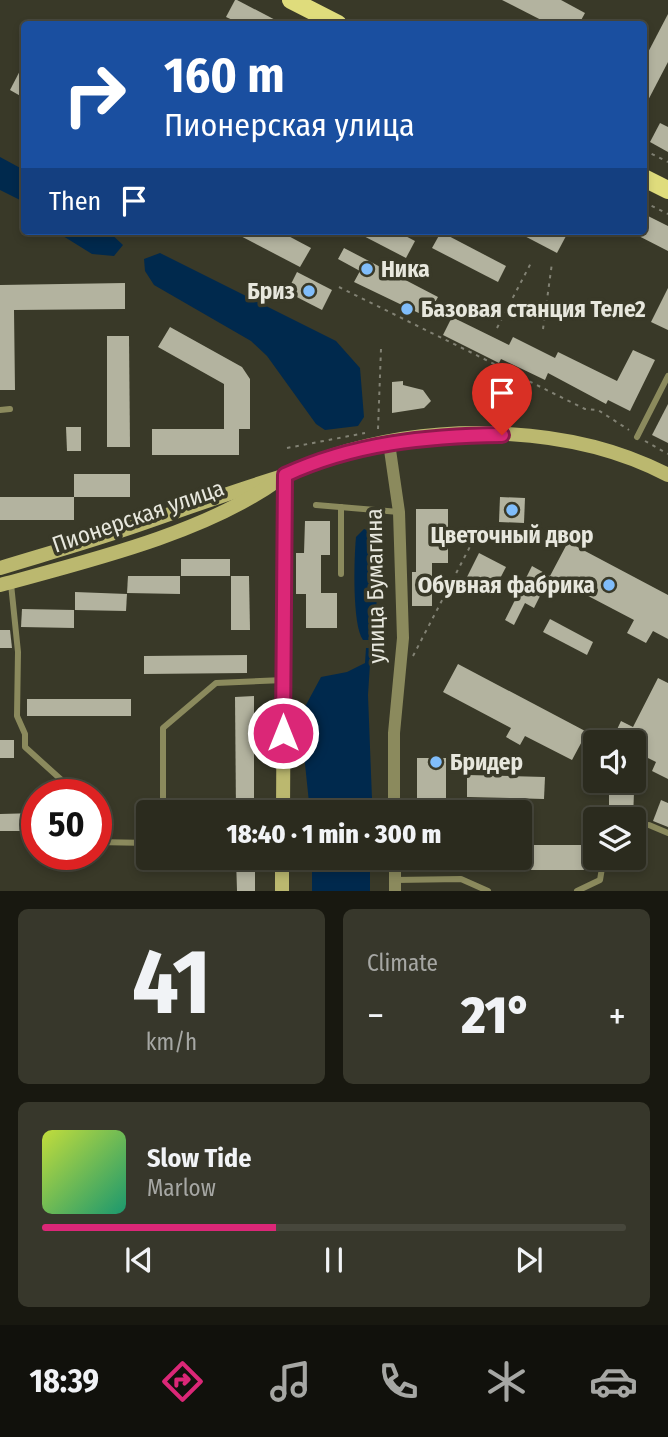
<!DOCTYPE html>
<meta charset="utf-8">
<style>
:root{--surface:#2b2b1e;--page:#37372b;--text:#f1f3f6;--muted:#a6a7a4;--line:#47473c;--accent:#db2777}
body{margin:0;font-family:"Fira Sans Condensed",sans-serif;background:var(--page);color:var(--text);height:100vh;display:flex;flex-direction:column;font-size:26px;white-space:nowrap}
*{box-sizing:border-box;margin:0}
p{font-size:23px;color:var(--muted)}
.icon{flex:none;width:38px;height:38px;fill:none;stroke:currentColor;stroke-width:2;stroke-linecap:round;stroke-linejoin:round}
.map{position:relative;height:891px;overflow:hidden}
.drawer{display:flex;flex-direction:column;gap:18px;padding:18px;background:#181810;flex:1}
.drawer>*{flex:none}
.hud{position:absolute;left:21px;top:21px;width:626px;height:214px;border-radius:7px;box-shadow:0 4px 10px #0003,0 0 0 2px var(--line);background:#1a4fa0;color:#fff;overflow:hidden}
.buttons{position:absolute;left:583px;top:730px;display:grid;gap:14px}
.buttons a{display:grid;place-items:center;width:63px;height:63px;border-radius:7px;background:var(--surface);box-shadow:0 4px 10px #0003,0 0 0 2px var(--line);font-size:35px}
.speed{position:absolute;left:21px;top:779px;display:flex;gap:14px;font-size:35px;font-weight:700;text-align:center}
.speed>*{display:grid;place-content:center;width:91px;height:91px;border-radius:50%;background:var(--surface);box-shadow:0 4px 10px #0003,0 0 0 2px var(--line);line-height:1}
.speed .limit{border:10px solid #d22;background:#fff;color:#111}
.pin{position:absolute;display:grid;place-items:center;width:60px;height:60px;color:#fff;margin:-72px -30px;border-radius:50% 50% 50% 0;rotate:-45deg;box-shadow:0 0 7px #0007}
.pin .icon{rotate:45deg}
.me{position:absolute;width:77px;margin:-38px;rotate:0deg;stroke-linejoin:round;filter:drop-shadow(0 0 5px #0008)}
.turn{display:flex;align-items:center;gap:24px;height:147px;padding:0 28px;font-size:32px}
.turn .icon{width:91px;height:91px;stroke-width:2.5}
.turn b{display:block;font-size:49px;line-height:60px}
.then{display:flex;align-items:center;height:66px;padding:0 28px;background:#0003;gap:14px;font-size:26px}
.big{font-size:52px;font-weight:800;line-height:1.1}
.drawer .tile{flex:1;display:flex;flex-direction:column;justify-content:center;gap:10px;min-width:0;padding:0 24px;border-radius:10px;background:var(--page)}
.drawer .dial{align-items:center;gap:0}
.dial b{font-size:91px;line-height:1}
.song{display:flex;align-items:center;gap:21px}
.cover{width:84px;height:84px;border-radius:10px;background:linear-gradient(135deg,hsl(70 70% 55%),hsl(160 70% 35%))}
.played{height:7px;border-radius:4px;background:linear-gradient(90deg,var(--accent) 40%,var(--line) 40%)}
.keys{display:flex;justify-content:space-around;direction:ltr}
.heat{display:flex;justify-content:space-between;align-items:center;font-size:38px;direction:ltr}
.drawer .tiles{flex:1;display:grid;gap:18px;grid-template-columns:1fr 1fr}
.tile:last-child{grid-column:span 2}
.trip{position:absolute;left:136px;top:800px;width:396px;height:70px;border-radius:7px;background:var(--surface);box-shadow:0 4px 10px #0003,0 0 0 2px var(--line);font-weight:800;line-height:70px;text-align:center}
.tab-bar{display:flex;height:112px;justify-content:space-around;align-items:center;background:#11110c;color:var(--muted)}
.tab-bar .icon{width:49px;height:49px}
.tab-bar .active{color:var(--accent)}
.tab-bar b{font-size:32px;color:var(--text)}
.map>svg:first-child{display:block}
.water{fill:#00294d}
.building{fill:#b3b39f}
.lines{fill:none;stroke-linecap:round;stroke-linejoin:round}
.path{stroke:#828274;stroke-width:2;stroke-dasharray:3.5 5;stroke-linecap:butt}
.lane{stroke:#8b8a5d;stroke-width:6}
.street{stroke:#8b8a5d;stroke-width:12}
.secondary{stroke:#bbb86f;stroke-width:14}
.primary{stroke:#dfdc7c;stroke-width:18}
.route-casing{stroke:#8e194d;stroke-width:18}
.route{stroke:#db2777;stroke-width:12}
.poi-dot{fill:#80bdfa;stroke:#393928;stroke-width:2.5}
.labels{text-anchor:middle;stroke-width:7;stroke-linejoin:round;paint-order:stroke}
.poi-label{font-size:23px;font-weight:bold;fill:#e7e7dd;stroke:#393928;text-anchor:start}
.street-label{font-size:23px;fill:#e7e7dd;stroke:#393928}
</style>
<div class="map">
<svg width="668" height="891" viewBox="0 0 668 891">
<rect width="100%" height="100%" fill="#393928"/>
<g class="water">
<path d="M0,157L24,170V202L0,190Z"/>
<path d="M55,231H108L123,245L114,256L92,254Z"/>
<path d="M160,253L336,341L360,368L364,417L358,426L325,430L316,424L267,356L251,341L154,285L145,271L144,259Z"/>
<path d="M364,529L369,531C372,553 384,623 370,640H363C352,625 354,557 356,537Z"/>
<path d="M366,648H371L368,695L372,799L369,812H310L300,716L321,677L347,672L365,663Z"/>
<rect x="312" y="858" width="58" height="33"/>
</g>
<g class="building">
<path d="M235,0H237L283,24H241L226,17Z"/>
<path d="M502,0H561L585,13L579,24H549Z"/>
<path d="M668,14V62L644,108V60Z"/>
<path d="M24,63V98L10,90Z"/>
<path d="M660,123L668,127V152L650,142Z"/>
<path d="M644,214L668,226V251L629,231H644Z"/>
<path d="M231,231H279L311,248L300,267Z"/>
<path d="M354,231H396L415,241L406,258Z"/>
<path d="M515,231H557L566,236L557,253Z"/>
<path d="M441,232L506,266L498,282L432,248Z"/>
<path d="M344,248L438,297L427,317L354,282L360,271L338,259Z"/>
<path d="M297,272L332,290L322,310L287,292Z"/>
<path d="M125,283V309L14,310L15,390H0V285Z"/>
<path d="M668,288V330L651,322Z"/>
<path d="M452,317L509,345L513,337L555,358L558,352L617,381L633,350L655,360L630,411L608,400L606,404L548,373L545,380L501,359L499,363L443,335Z"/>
<path d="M170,327L242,367L250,379V429H239V455H152V429H224V384L158,347Z"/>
<path d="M107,336H129L130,447H107Z"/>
<path d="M403,381V385L423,390L431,401L424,408L392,413V382Z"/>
<path d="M668,404V443L652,435Z"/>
<path d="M66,427H81V451H67Z"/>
<rect x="74" y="474" width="56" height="23"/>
<rect x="0" y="497" width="74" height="23"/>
<path d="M500,497L525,498L524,523L499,522Z"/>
<path d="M416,509H448V563H432V606H412V572H416Z"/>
<path d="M305,521H330V555H321V593H337V628H306V594H296V553H304Z"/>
<path d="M568,542L668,595V639L653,631L646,643L627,633L634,620L550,576Z"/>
<path d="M479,553L506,567L493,592L466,579Z"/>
<rect x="181" y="559" width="49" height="17"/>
<path d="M532,566L550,576L534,608L525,603L514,625L505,620Z"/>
<path d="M128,576H180V594L127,593Z"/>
<path d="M231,576H249L250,630H231Z"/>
<path d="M75,592L127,594L126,611L75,610Z"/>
<path d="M22,609L74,610V628L21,627Z"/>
<path d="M550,619L593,642L587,655L543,632Z"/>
<path d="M0,630H10L12,648H0Z"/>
<path d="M247,655V673L144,674V656Z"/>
<path d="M458,664L587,732L572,760L525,736L520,745L506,737L511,728L443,692Z"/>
<path d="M658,678L668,683V779L652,771L656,762L634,751V742H611L621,721L633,727Z"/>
<path d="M254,696V812H236L235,697Z"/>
<rect x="27" y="699" width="104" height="17"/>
<rect x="0" y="740" width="14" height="18"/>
<rect x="417" y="758" width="29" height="54"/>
<path d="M467,775L545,777L544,799L467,797Z"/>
<path d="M609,791L634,792L633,819H609Z"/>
<path d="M661,800L668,803V827L653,821Z"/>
<path d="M37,813V831H0V814Z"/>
<path d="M520,845H587V870H468V858H520Z"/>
<path d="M236,858H255V891H237Z"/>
<rect x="417" y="858" width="28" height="13"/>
<rect x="609" y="858" width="24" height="11"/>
</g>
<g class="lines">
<g class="path">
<path d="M644,150L668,162"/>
<path d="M644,202L668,214"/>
<path d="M339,287L585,409L598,410L629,430"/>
<path d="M497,328L532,261"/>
<path d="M543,329L552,263"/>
<path d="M499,420L515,419"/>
<path d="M378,429L381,349"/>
<path d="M645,441L668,454"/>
<path d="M287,448L365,433"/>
<path d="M413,656L475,537L529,543"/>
</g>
<g class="lane">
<path d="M0,410L10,409"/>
<path d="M637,437L668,376"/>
<path d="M316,505L399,512"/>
<path d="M341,574V507"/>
<path d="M11,584L18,652L17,716L25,734V747L77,794"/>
<path d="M163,812V728L216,683L284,680"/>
<path d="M649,825L668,833"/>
<path d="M96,842L149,843"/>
<path d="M395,880L461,879L488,891"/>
<path d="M577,891L600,880L602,868"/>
</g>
<g class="street">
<path d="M389,443L399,512L403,638L394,733V812"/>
<path d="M395,858V891"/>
</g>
<g class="secondary">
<path d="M0,568C49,553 99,539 147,522C192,506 237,490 283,476C299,471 315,461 331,456C435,422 571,424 668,475"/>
<path d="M0,585C88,561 205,533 278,480"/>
<path d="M283,812L285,475"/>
<path d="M282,891V858"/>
</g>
<g class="primary">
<path d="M291,0L338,24"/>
<path d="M644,178L668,190"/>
</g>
</g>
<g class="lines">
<g class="route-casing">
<path id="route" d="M283,733L285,475C354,443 427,436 502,435"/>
</g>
<use href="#route" class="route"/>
</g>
<g class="poi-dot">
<circle cx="367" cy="269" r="7"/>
<circle cx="309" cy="291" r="7"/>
<circle cx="407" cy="309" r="7"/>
<circle cx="512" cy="510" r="7"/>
<circle cx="609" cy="585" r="7"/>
<circle cx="436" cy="762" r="7"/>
</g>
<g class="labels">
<g class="poi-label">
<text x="381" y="277">Ника</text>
<text x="295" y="299" text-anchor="end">Бриз</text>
<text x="421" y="317">Базовая станция Теле2</text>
<text x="512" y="543" text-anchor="middle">Цветочный двор</text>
<text x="595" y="593" text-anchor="end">Обувная фабрика</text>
<text x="450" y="770">Бридер</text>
</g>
<g class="street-label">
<text transform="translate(138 516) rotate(-19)" y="8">Пионерская улица</text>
<text transform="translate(375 586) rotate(-91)" y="8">улица Бумагина</text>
</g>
</g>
</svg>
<div class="buttons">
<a><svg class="icon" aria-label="sound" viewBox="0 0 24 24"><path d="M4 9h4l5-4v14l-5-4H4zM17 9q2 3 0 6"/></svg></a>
<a><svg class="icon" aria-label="layers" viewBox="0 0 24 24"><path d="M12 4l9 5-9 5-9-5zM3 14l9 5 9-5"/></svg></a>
</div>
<div class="speed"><div class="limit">50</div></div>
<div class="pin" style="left:502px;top:435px;background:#d93025"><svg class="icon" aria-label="arrive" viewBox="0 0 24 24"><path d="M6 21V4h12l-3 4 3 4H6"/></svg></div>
<svg class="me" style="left:283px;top:733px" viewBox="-20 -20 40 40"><circle r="17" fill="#db2777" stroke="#fff" stroke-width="3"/><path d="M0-11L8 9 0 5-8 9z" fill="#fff"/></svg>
<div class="trip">18:40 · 1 min · 300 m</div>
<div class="hud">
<div class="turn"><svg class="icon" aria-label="right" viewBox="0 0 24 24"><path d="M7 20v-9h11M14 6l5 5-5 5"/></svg><div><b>160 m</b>Пионерская улица</div></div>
<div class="then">Then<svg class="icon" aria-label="arrive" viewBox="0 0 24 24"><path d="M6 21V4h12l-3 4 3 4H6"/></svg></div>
</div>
</div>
<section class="drawer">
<div class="tiles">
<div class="tile dial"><b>41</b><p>km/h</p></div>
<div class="tile"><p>Climate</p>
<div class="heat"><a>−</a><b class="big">21°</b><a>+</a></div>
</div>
<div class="tile">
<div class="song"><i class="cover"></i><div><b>Slow Tide</b><p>Marlow</p></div></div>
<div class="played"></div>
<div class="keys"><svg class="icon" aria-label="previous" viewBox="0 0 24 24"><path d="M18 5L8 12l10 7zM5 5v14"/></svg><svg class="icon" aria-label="pause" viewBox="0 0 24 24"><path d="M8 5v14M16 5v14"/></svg><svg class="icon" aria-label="next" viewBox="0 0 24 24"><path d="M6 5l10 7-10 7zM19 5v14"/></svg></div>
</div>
</div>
</section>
<nav class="tab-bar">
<b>18:39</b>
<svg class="icon active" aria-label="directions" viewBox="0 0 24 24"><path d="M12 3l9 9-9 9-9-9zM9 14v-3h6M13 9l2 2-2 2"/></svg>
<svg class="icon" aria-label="music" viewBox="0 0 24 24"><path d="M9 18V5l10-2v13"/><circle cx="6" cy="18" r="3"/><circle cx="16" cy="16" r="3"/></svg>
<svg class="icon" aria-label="phone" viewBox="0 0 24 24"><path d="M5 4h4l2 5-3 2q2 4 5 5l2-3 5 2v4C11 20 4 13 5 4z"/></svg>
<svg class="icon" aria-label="climate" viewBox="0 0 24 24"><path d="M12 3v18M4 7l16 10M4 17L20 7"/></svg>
<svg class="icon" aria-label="car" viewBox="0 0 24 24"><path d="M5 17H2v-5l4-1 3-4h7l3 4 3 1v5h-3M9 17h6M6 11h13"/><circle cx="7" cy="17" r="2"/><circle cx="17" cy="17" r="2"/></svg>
</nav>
